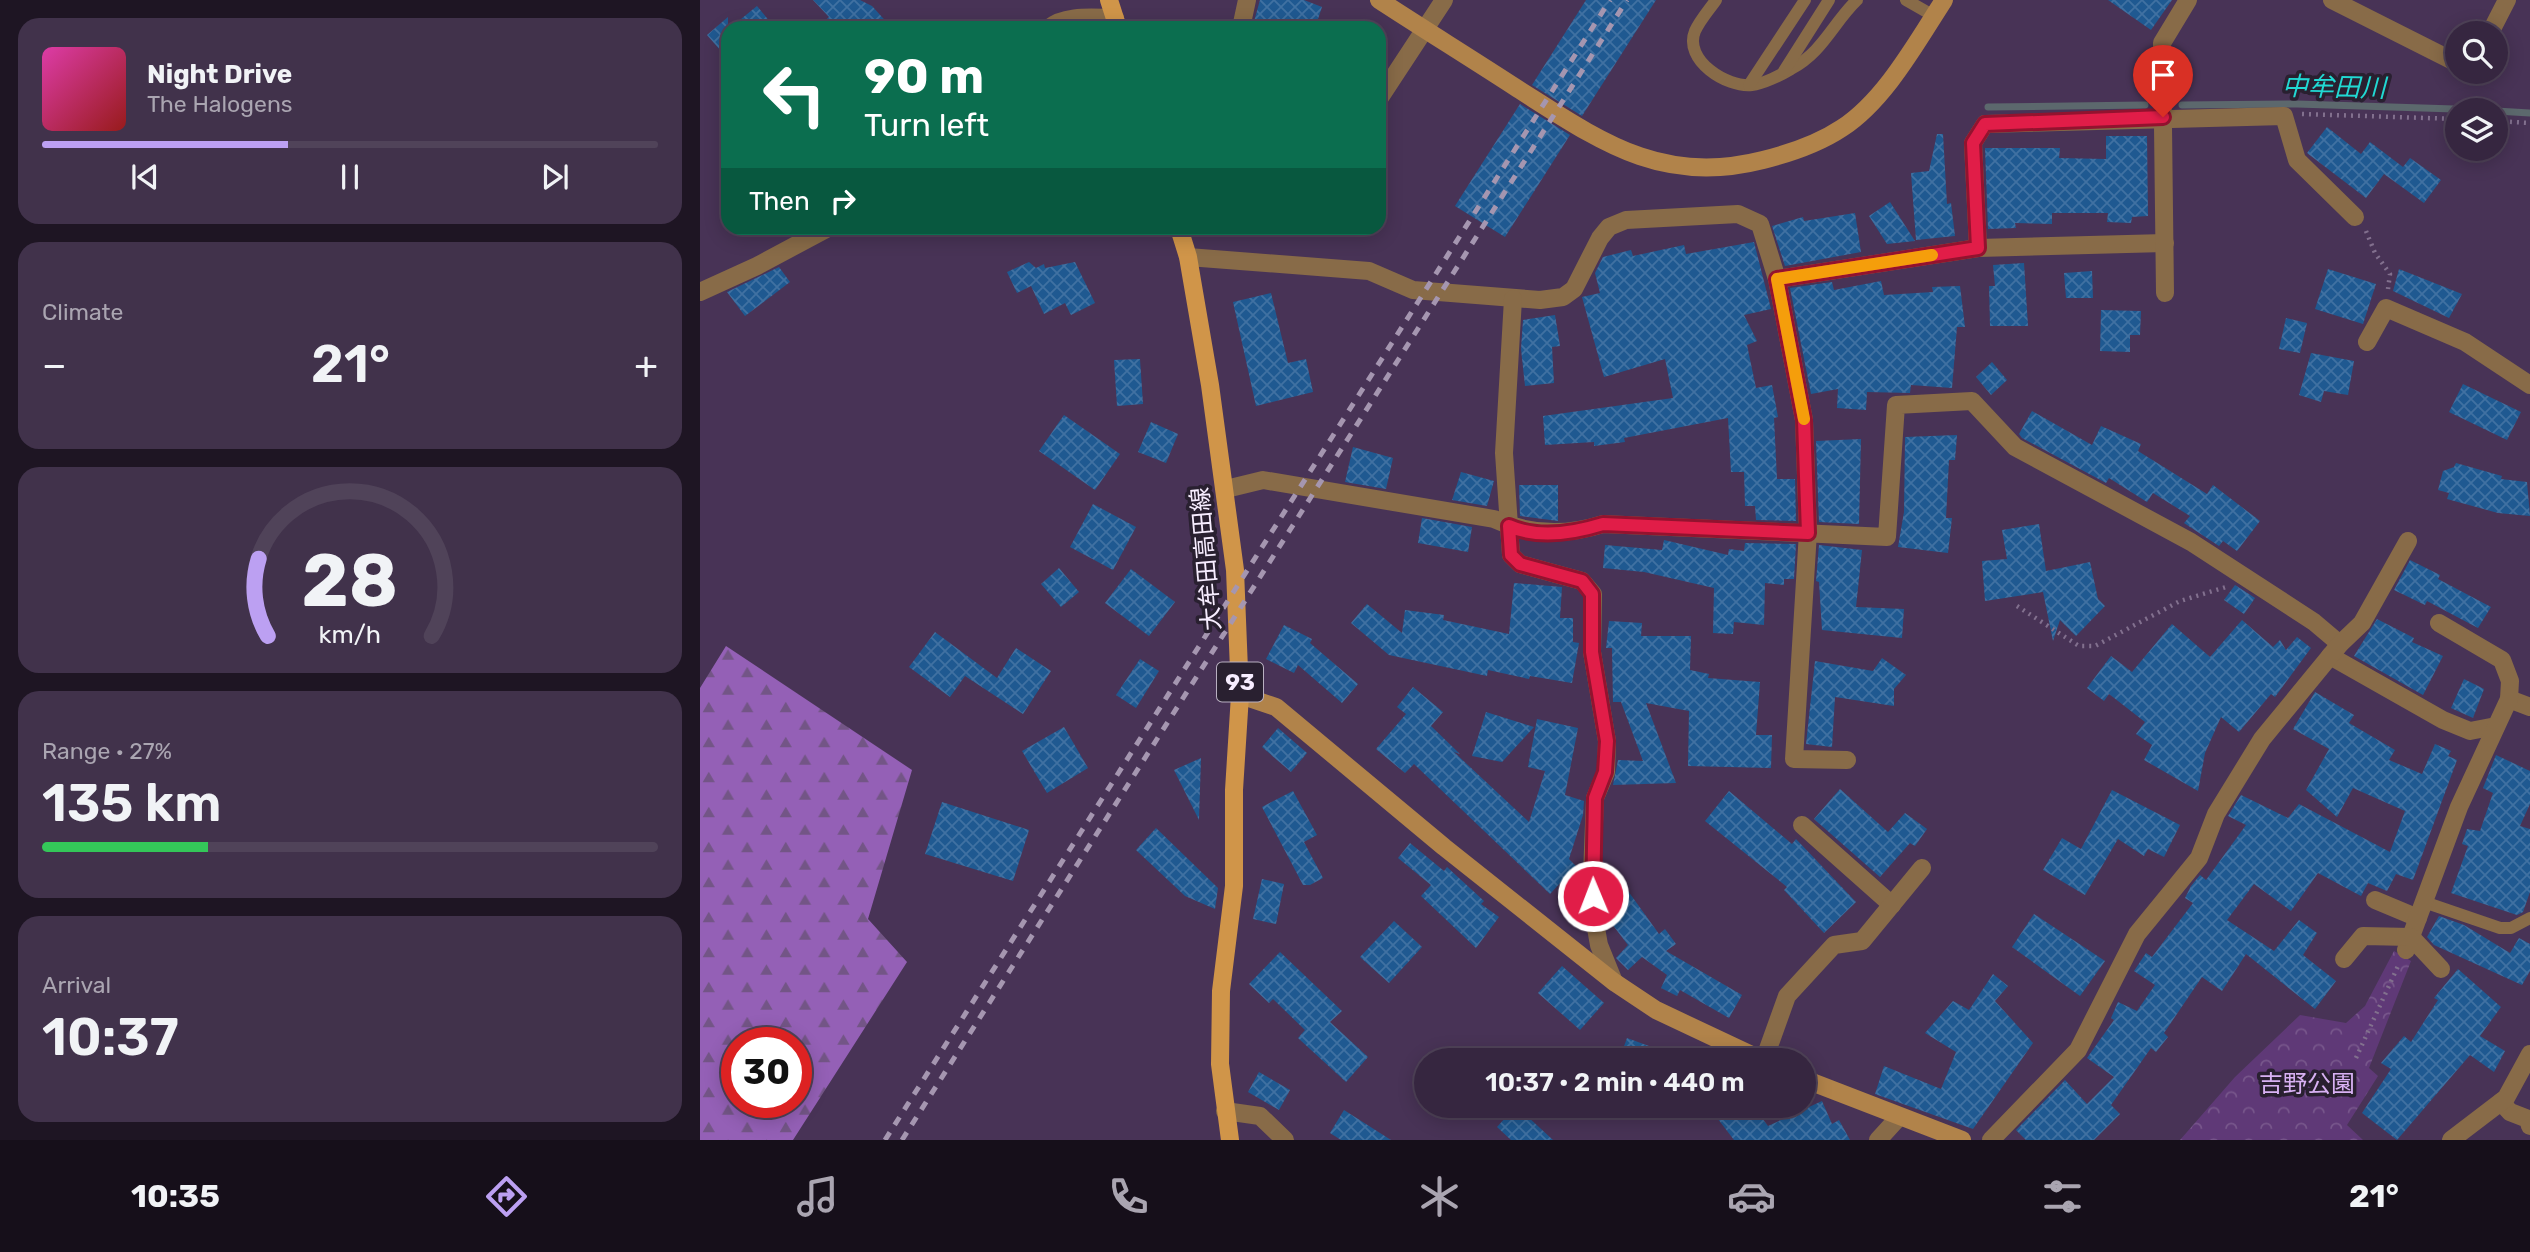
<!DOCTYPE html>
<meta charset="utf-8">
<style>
:root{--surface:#362640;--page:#41324b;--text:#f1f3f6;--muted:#aaa5b1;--line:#504359;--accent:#bca0f2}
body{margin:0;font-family:Rubik,"Noto Sans JP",sans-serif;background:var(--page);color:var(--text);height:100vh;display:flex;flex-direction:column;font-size:26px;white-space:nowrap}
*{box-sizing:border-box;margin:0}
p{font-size:23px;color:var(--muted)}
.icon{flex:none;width:38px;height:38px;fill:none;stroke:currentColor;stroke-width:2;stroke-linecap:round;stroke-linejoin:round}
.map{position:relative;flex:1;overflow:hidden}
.panel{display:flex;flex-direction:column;gap:18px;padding:18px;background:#1e1523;width:700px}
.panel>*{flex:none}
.top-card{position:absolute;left:21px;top:21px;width:665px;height:214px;border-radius:21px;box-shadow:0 4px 18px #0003,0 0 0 2px var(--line);background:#0b6e4f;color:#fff;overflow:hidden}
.controls{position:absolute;left:1745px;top:21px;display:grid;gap:14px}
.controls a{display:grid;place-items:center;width:63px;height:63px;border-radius:50%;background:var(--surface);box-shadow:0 4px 18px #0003,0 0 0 2px var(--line);font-size:35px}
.speed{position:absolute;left:21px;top:1027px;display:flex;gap:14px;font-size:35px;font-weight:700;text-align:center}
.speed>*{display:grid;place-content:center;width:91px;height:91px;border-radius:50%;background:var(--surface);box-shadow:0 4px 18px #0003,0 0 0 2px var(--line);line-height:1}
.speed .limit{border:10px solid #d22;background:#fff;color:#111}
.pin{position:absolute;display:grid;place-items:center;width:60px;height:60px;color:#fff;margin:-72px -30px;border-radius:50% 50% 50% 0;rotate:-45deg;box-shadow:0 0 7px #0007}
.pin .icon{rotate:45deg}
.me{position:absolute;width:77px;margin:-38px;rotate:359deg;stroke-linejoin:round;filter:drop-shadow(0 0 5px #0008)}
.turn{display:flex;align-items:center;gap:24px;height:147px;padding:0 28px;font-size:32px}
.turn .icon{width:91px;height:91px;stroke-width:2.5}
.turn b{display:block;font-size:49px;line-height:60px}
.then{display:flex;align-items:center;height:66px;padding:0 28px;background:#0003;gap:14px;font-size:26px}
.big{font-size:52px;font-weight:600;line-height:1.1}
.panel .card{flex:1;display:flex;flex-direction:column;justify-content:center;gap:10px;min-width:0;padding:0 24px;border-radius:21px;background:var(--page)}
.panel .dial{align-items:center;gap:0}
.dial svg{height:182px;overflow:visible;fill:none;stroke:var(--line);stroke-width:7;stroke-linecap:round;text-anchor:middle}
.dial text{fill:var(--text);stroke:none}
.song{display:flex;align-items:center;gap:21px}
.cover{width:84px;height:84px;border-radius:10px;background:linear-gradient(135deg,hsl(320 70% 55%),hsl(0 70% 35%))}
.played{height:7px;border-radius:4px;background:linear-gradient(90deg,var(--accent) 40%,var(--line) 40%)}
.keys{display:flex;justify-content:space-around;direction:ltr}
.heat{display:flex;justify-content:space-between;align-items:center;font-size:38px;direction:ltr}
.charge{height:10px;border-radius:5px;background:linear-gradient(90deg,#34c759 27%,var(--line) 0)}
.trip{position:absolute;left:714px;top:1048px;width:402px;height:70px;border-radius:35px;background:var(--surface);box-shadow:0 4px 18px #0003,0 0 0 2px var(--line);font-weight:600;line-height:70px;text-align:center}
.tab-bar{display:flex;height:112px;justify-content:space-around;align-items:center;background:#160f1a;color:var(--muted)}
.tab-bar .icon{width:49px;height:49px}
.tab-bar .current{color:var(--accent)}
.tab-bar b{font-size:32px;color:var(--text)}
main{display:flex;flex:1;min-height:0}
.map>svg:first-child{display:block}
.forest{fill:url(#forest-firs);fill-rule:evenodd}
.park{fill:url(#park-crowns)}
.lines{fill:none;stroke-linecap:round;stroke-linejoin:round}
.stream{stroke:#5c686d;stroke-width:7}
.building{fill:url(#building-cross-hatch)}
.path{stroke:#82708e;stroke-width:4.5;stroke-dasharray:2 5;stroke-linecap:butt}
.lane{stroke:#886b48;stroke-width:12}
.street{stroke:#886b48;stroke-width:18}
.secondary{stroke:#b1834a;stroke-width:18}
.primary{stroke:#d09549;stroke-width:18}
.rail{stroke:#a596b0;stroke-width:5;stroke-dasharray:9 9;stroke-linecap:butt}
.route-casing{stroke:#92132f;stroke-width:18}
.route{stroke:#e11d48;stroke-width:12}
.slow{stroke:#f59e0b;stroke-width:12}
.labels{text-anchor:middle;stroke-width:7;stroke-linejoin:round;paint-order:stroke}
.shield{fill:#292030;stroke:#b9b0c1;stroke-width:2}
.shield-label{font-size:23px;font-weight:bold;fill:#f7edff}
.street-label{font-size:24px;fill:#f7edff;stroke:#292030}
.park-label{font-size:24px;fill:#d8b1f3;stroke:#292030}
.water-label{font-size:26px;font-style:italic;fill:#21d9d3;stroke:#292030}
</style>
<main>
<section class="panel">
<div class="card">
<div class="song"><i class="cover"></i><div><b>Night Drive</b><p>The Halogens</p></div></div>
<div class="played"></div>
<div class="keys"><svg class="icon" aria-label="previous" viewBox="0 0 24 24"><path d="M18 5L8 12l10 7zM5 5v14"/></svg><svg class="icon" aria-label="pause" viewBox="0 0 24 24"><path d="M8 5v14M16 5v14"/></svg><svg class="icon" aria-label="next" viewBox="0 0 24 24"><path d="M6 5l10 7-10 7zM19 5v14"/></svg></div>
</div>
<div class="card"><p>Climate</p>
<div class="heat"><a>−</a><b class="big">21°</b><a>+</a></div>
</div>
<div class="card dial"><svg viewBox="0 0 100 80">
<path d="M14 69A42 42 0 1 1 86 69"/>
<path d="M14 69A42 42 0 0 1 10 35" stroke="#bca0f2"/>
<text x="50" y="56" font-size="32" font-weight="700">28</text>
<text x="50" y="72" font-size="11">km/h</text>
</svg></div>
<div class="card"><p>Range · 27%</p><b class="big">135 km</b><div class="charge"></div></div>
<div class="card"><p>Arrival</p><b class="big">10:37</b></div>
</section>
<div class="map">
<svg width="1830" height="1140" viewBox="0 0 1830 1140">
<defs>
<pattern id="forest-firs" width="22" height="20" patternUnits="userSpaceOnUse" patternTransform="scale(1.75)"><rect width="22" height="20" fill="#9460b6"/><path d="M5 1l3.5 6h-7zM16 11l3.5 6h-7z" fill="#735586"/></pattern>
<pattern id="park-crowns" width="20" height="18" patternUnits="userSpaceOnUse" patternTransform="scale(1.75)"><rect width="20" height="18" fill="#5f3977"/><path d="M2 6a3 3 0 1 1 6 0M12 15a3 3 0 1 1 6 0" fill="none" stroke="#77568b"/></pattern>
<pattern id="building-cross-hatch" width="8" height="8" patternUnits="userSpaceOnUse" patternTransform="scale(1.75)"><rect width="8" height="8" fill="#1f5991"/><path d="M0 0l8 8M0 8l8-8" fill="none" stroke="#4071a2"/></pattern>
</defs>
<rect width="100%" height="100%" fill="#483356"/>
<path class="forest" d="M26,646L212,770L168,919L207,962L93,1140H0V688ZM37,1043H96V1102H37Z"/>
<path class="park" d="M1694,951L1711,961L1669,1068L1678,1076L1647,1125L1663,1140H1480L1535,1077L1600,1015L1646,1023L1665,1006Z"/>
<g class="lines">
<g class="stream">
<path d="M1482,105L1597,104L1786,110"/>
<path d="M1288,107L1445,105"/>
<path d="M1796,111L1830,113"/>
</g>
</g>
<g class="building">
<path d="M113,0H160L172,6L192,28H117L129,17Z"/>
<path d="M560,0H604L622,7L615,28H563L553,25Z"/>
<path d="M886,0H956L882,116L832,85Z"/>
<path d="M1408,0H1472L1451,30Z"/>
<path d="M57,6L75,28H30Z"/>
<path d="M28,17V59L7,35Z"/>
<path d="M820,104L870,135L805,237L755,206Z"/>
<path d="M1627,127L1661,154L1670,142L1703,167L1710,158L1741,180L1724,203L1684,174L1666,198L1607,153Z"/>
<path d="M1237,134H1243L1247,204L1251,203L1255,236L1216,240L1211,173L1229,171Z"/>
<path d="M1406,136H1447L1448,216L1432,217L1431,223L1407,222L1408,213H1352V224L1315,223L1316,228L1288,229L1285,148H1360L1359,158L1406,159Z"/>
<path d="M1190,202L1215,241L1187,244L1169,216Z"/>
<path d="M1155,213L1161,252L1085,266L1072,226L1103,217L1104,221Z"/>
<path d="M1054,242L1071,309L1044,315L1057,341L1047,345L1056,388L1072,385L1078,417L1074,418L1077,479H1095L1096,521L1056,520L1055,506H1045L1044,472H1031L1028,418L924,438L925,442L894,446V442L845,445L843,416L973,398L965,359L904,377L882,297L900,293L895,273L903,257L931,250L933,256L984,245L986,254Z"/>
<path d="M329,262L336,268L344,264L345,268L375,262L395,303L371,315L365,303L344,314L331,286L317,293L307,272Z"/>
<path d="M1324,263L1328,326H1290L1289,286H1295L1293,265Z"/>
<path d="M79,267L90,282L45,316L27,292Z"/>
<path d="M1628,269L1676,284L1663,324L1615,309Z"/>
<path d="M1699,269L1762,294L1749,318L1693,291Z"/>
<path d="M1392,271L1393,298H1366L1364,273Z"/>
<path d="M1181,281L1184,295L1233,292L1232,287L1260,286L1265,327H1257L1252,388L1211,385L1210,393L1167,392L1166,410L1137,408L1138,389L1111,394L1090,288L1132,282L1134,290Z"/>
<path d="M571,293L588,363L606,359L613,392L556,406L533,302Z"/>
<path d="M1401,310L1441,311L1440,335H1430V352L1400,351Z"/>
<path d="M855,315L860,346L852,347L854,383L825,386L821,349L823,320Z"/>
<path d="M1586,318L1607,323L1600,353L1579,349Z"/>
<path d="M1611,353L1654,361L1648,395L1624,391L1621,402L1599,395Z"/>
<path d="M440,359L443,404L417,406L414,360Z"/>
<path d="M1292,362L1307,380L1291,395L1276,377Z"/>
<path d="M1763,384L1821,412L1807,440L1749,412Z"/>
<path d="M1332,411L1392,445L1401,426L1441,444L1438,451L1507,494L1513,485L1560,521L1537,551L1523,541L1519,546L1484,523L1490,516L1453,493L1447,502L1409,478L1406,483L1322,438L1319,434Z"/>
<path d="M364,415L420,454L395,490L339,451Z"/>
<path d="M451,422L478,434L466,463L438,452Z"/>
<path d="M1257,435L1255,460H1249L1246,518H1252L1248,553L1198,547L1204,512L1205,437Z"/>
<path d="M1161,439L1159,524L1119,522L1116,441Z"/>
<path d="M653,447L693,458L686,489L645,482Z"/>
<path d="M1756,463L1802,476L1801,479L1827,482L1830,516L1798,513L1747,499L1749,493L1738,490L1743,471L1754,467Z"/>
<path d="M761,472L794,481L787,506L752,500Z"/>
<path d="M819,485H858V521L820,516Z"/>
<path d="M393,504L436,527L413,570L370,547Z"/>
<path d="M722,518L772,527L768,552L718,543Z"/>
<path d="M1339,524L1346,571L1390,562L1398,599L1405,606L1376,636L1360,620L1353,641L1343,592L1285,601L1282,561L1307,559L1302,530Z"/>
<path d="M964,540L1028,555L1029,549L1044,551L1045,543L1096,544L1094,579H1084V585L1065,583L1064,625L1034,622L1033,634L1013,633L1014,588L944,572L903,568L905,545L962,550Z"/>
<path d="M1119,545L1162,550L1156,607L1204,609L1202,638L1122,630L1119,582L1116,581Z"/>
<path d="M1710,560L1740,575L1738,579L1791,607L1778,628L1727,601L1725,605L1694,590Z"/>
<path d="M359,568L379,592L361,607L341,584Z"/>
<path d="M431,569L475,602L449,636L405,603Z"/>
<path d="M814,583L862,587L860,618H873V642L879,643L872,683L830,676L829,679L788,670L787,676L689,655L651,623L667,604L702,633L705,610L744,615L743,620L809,634Z"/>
<path d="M1535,585L1555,598L1544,614L1524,600Z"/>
<path d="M1677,619L1714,638L1712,642L1743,656L1723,695L1654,656Z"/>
<path d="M1542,620L1573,647L1580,640L1586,650L1597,637L1611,648L1575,697L1571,694L1539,732L1521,717L1505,753L1498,791L1444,760L1452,745L1436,734L1445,722L1409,694L1404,701L1387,688L1411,656L1432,672L1472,624L1510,657Z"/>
<path d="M909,621L942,623L941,636H991L990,670L1009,674L1008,678L1060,682L1056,735H1072L1071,768L988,766L989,711L946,703L976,783L913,785L918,760L943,761L921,702H913L912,648H906Z"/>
<path d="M584,625L612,639L610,643L658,684L642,703L598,665L594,673L566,659Z"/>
<path d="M235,632L297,678L316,648L351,671L323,714L265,676L250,697L209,667Z"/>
<path d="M1182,658L1206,675L1194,689V706L1135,697L1132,747L1106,744L1115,661L1173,671Z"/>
<path d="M440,659L459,671L436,708L416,695Z"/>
<path d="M1764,679L1784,689L1773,718L1751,708Z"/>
<path d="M713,687L743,712L731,726L760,754L754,752L829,822L845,771L828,767L837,719L878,728L865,795L884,801L883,815L869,859L876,866L850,894L714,764L705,773L676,749L706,714L697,707Z"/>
<path d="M1615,692L1654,715L1649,723L1695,750L1689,760L1722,774L1735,744L1751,751L1748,756L1757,760L1713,880L1696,874L1687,891L1668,883L1661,896L1618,873L1591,911L1554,884L1527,920L1574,951L1599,920L1617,933L1603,955L1636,981L1615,1009L1546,954L1522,991L1502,977L1464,1033L1468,1037L1456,1052L1451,1048L1411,1105L1420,1114L1394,1140H1326L1316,1130L1365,1080L1387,1104L1414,1077L1387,1058L1414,1020L1411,1018L1418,1002L1437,1011L1455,985L1434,971L1446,953L1452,957L1493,903L1485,898L1491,886L1500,875L1506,880L1546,825L1528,816L1541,795L1588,818L1599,804L1690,852L1705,811L1653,788L1637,817L1606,790L1629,749L1593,729Z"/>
<path d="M786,712L834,727L802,762L772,756Z"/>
<path d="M364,727L388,768L347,793L322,751Z"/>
<path d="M578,728L607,753L591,772L562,747Z"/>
<path d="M1796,755L1830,771V804L1820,826L1830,829V892L1823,912L1817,915L1751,893L1768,846L1762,844L1767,829L1780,831L1793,793L1783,788Z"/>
<path d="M501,758L499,820L474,770Z"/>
<path d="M1140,789L1188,832L1205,813L1227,829L1215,846L1210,843L1180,877L1114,819Z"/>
<path d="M1412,790L1480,825L1464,857L1448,849L1444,856L1418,839L1385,895L1343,870L1362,838L1381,849Z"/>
<path d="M593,791L617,835L604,842L623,878L610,885H603L562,807Z"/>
<path d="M1029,791L1092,844L1096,839L1156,902L1124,933L1084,890L1087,887L1005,821Z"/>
<path d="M242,802L329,830L313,881L225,854Z"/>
<path d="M456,828L518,888L515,909L485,896L436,850Z"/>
<path d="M710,843L744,871L747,867L784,901L781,904L799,917L776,948L721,896L731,885L698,858Z"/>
<path d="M562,879L584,884L576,924L553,919Z"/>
<path d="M923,884L959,934L965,929L976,944L966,951L1042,995L1029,1018L980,990L977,996L961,988L967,975L942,957L928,970L916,958L928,945L905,915L904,898Z"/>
<path d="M1334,914L1405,961L1380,996L1312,947Z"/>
<path d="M1739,916L1764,925L1810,953L1819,938L1830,944V971L1822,985L1734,945L1727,937Z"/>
<path d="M694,921L722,947L689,983L660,957Z"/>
<path d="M580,952L642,1011L630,1022L668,1057L646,1082L598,1038L605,1030L573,999L569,1003L549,984Z"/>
<path d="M862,966L904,1003L880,1030L838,993Z"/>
<path d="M1758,969L1801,1007L1780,1036L1805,1051L1794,1072L1770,1055L1697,1140L1662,1113L1691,1069L1681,1063L1704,1036L1711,1042L1738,1000L1734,998Z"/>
<path d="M1293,974L1308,986L1295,1001L1333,1043L1273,1129L1175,1094L1184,1066L1241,1089L1256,1052L1225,1033L1253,1001L1269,1010Z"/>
<path d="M927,1038L982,1058V1060H919Z"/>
<path d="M559,1072L590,1090L579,1110L548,1092Z"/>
<path d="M1122,1101L1132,1124L1139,1120L1150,1140H1034L1008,1106H1053L1068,1126Z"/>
<path d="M816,1106L853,1140H811L797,1127Z"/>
<path d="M644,1110L691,1140H641L630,1133Z"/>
</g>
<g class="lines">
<g class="path">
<path d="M1602,114L1757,119"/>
<path d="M1796,121L1830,123"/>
<path d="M1666,231L1675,253L1690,274L1688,289"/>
<path d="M1317,606L1379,646H1395L1480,601L1526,587"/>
<path d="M1656,1058L1698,966"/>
</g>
<g class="lane">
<path d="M1016,0C1009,10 1000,20 995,31C983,60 1027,88 1052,85C1063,84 1081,75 1091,69C1123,52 1133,23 1157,0"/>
<path d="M1206,0L1234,16"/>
<path d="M1084,71L1129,0"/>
<path d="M1049,85L1105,0"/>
<path d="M1724,902L1800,928H1811L1830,918"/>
</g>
<g class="street">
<path d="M1632,0L1757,63"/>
<path d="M349,28C365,14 395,18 415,18"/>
<path d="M541,28L547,0"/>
<path d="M1790,33L1807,0"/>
<path d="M679,99L744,0"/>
<path d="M1278,248L1273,143L1285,124L1584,116L1597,160L1655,217"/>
<path d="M488,257L669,271L713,290L840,300L863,297L874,289L900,238L909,227L926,220L1038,214L1060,224L1077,279L1104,420L1108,532L1094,759L1147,760"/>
<path d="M1077,279L1278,248L1465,243"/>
<path d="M0,292L57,266L128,228"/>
<path d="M1465,293L1462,43L1488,0"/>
<path d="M813,299L804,453L811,555L820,564L882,581L893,594L892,652L907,741L906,772L895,798L892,875L894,917L899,945L914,982"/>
<path d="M1667,342L1686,308L1765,342L1830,385"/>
<path d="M526,489L563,480L794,519C830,535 866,536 903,524L1187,537L1196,405L1272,401L1315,447L1491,542L1614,622L1640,644"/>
<path d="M1630,656L1743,720L1770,731L1796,726"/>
<path d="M1809,699L1830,707"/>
<path d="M1102,825L1192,905"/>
<path d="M1675,900L1718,918"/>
<path d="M1706,950L1759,807L1809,699L1810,681L1802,660L1739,623"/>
<path d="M1644,959L1663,936L1711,937L1741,969"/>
<path d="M1064,1060L1087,996L1134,945L1162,941L1222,868"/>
<path d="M1801,1102L1810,1112L1828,1119L1830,1126"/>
<path d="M525,1111L560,1116L585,1140"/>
<path d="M1178,1140L1199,1117"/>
<path d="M1291,1140L1378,1050L1437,934L1499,858L1516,814L1562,739L1640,644L1662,623L1708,541"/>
<path d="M1751,1140L1806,1098L1830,1054"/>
</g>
<g class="secondary">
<path d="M679,0C725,30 772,59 818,89C900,141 961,186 1063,160C1091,153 1118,144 1142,128C1185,100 1216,43 1244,0"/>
<path d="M540,695L576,707L744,847L914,982L956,1010L1062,1060"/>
<path d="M1104,1079L1262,1140"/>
</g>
<g class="primary">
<path d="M409,0L418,28"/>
<path d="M479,228L488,257L510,385L535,570L540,695L534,790V886L521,991L520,1064L530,1140"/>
</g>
<g class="rail">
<path d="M185,1140L910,0"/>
<path d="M202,1140L927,0"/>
</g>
</g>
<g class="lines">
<g class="route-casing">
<path id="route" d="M893,896L895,798L905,772L907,741L892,652V594L882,581L820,564L811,555L809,526C838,539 874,533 903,524L1108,533L1104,420L1077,279L1278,248L1273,143L1285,124L1463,117"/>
</g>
<use href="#route" class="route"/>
<path class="slow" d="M1104,419L1077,279L1232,255"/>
</g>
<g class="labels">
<rect class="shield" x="517" y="662.5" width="46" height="39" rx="5"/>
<g class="shield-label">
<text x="540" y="690">93</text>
</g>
<g class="street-label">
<text transform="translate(506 559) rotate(-95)" y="8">大牟田高田線</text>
</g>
<g class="park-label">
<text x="1607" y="1092">吉野公園</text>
</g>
<g class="water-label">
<text transform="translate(1634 87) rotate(1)" y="9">中牟田川</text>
</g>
</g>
</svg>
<div class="controls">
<a><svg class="icon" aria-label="search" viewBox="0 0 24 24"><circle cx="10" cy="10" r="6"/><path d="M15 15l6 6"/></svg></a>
<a><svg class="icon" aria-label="layers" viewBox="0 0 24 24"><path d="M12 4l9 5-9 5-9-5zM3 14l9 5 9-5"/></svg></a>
</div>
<div class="speed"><div class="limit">30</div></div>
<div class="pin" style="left:1463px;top:117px;background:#d93025"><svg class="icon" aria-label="arrive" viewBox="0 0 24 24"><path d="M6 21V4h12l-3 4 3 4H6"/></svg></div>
<svg class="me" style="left:893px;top:896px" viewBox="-20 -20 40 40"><circle r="17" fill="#e11d48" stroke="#fff" stroke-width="3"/><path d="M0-11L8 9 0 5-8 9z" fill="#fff"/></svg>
<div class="trip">10:37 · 2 min · 440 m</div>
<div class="top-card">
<div class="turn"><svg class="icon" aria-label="left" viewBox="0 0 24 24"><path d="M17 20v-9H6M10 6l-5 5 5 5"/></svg><div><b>90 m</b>Turn left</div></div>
<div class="then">Then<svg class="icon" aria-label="right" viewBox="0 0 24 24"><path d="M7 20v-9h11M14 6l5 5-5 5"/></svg></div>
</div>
</div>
</main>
<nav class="tab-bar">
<b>10:35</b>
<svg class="icon current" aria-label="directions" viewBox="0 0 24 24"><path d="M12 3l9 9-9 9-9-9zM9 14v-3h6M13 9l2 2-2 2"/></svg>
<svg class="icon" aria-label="music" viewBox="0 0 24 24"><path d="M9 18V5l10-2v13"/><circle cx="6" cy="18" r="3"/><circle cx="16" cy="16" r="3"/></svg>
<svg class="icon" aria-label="phone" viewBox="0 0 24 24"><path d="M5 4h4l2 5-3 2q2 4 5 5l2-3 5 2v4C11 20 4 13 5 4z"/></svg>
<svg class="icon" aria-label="climate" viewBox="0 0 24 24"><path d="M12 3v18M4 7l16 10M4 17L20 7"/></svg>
<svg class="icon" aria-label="car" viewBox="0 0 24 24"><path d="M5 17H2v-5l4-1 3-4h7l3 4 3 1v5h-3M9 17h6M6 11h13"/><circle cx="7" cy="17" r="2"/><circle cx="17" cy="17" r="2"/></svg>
<svg class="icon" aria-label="filters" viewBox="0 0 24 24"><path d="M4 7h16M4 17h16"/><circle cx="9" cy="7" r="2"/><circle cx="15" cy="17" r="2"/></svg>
<b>21°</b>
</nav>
